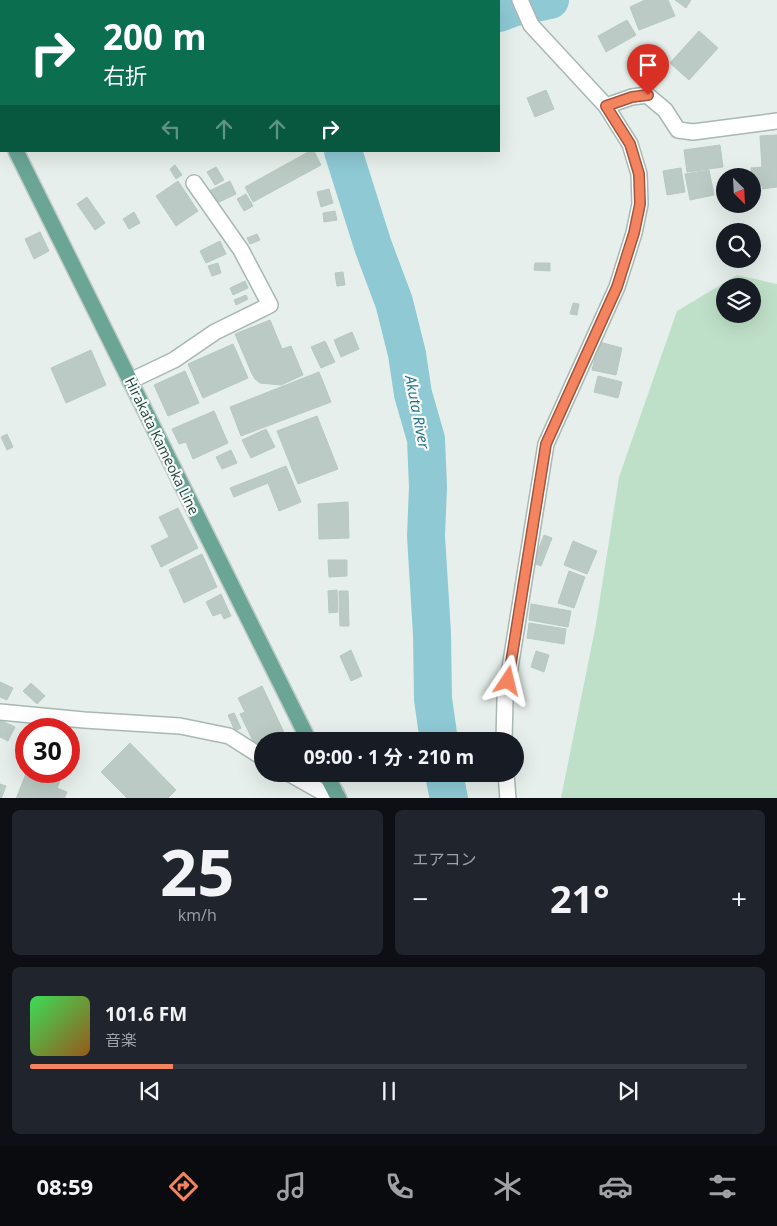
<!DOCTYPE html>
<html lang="ja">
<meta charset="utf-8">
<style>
:root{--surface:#171b24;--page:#20242c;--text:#f1f3f6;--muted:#9ea1a6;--line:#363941;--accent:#f4845f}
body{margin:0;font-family:"Open Sans","Noto Sans JP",sans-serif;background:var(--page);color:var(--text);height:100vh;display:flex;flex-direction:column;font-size:19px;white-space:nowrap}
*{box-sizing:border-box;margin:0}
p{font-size:16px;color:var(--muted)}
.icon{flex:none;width:28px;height:28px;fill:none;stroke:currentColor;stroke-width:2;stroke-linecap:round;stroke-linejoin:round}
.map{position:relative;height:798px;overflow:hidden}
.side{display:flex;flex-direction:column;gap:12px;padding:12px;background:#0d0f14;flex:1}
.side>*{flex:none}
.top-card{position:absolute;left:0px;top:0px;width:500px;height:152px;box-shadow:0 5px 20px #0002;background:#0b6e4f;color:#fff;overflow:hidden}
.needle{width:32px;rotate:156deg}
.controls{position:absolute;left:716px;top:168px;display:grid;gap:10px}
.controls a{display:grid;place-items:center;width:45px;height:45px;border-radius:50%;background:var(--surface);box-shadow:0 5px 20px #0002;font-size:25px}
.speed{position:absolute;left:15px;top:718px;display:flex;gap:10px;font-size:25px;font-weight:700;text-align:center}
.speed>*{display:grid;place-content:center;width:65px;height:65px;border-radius:50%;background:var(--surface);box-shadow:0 5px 20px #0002;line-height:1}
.speed .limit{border:8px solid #d22;background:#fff;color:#111}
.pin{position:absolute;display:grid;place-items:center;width:42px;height:42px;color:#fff;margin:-51px -21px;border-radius:50% 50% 50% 0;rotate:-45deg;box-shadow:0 0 5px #0007}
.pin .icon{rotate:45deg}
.me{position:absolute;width:55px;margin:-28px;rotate:10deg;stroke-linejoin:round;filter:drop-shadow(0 0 4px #0008)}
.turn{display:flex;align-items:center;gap:18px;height:105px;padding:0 20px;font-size:22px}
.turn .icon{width:65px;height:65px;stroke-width:2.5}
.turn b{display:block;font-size:35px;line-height:42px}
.lanes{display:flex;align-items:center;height:48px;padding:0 20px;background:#0003;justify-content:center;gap:25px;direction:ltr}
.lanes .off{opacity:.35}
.big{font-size:38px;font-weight:700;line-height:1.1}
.side .card{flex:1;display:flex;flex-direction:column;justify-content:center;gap:8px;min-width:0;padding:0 18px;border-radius:8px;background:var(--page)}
.side .dial{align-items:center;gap:0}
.dial b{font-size:65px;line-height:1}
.song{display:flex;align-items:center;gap:15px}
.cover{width:60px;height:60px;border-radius:8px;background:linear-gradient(135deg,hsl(130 70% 55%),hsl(30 70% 35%))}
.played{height:5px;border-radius:2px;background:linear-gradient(90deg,var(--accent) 20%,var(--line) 20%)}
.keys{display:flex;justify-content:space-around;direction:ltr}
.heat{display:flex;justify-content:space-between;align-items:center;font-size:28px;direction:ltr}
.side .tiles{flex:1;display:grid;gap:12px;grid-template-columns:1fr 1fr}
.card:last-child{grid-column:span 2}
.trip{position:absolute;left:254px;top:732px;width:270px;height:50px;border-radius:25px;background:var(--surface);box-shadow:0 5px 20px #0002;font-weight:700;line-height:50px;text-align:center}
.tab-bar{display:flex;height:80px;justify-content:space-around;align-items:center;background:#090b0e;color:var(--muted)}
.tab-bar .icon{width:35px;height:35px}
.tab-bar .current{color:var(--accent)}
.tab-bar b{font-size:22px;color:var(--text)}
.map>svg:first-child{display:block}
.green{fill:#bfe0c8;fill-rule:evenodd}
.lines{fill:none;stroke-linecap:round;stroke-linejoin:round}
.river{stroke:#8ec9d4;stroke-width:38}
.building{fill:#bbcac4;stroke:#b8c9c2}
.minor-casing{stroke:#a8b8b2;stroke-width:18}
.primary-casing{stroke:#c2cac8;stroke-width:18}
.minor{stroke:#fff;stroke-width:15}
.primary{stroke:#6aa596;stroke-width:15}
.route-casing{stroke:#9f563e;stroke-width:12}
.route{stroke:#f4845f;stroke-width:9}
.labels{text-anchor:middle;stroke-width:4.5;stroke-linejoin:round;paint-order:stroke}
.street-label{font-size:14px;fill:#24423a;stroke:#f7fbf9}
.water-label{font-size:15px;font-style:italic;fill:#1c6f80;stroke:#f7fbf9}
</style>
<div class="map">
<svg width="777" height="799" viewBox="0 0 777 799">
<rect width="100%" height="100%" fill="#e6efeb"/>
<path class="green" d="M737,275L777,284V798H561L596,624L619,477L677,311ZM725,286H752V314H725Z"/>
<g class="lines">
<g class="river">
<path d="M319,0L320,1"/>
<path d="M499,13L512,8L550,0"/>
<path d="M343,151L373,246L394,302L407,354L413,394L426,439L428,487L426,536L432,634L433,699L439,741"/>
<path d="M444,774L449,799"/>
</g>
</g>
<g class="building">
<path d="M645,0H668L675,16L639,30L630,7Z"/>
<path d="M675,0H691L686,8Z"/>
<path d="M627,20L636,35L606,52L598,36Z"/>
<path d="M699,31L718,48L689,80L670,63Z"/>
<path d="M546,90L554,109L535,117L527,98Z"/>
<path d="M777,135V187L762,189V185L752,186L751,168L762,167L760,136Z"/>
<path d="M720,145L723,167L687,172L684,150Z"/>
<path d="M310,151H314L321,165L253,202L245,187Z"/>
<path d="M175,165L182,175L176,179L170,169Z"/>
<path d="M216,167L224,180L215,185L207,172Z"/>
<path d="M681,168L685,192L667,195L663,171Z"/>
<path d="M709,170L714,195L690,200L685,174Z"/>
<path d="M178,181L198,211L176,226L156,196Z"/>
<path d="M230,181L236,194L215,204L209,191Z"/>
<path d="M329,189L333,203L321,207L317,192Z"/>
<path d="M246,194L253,206L244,211L237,199Z"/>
<path d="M87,197L105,223L95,230L77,204Z"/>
<path d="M335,211L337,220L324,222L323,213Z"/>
<path d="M134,212L140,223L129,229L123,219Z"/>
<path d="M40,232L49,251L34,259L25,239Z"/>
<path d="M257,234L260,240L250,244L247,238Z"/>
<path d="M220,241L226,254L206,263L200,251Z"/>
<path d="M218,263L221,273L212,276L208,266Z"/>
<path d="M535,263H550V271L534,270Z"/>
<path d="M343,272L345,285L337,286L335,273Z"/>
<path d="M245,281L248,288L233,295L230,288Z"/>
<path d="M246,295L248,299L236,305L234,300Z"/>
<path d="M573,303L579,304L577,315L570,314Z"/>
<path d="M270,320L282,349L291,346L303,375L281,385L260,383L255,379L252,374L235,334Z"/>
<path d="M352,332L359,349L341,357L334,340Z"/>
<path d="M325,341L335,362L321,368L311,347Z"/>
<path d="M599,342L622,348L616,375L592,370Z"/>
<path d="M233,344L248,378L203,398L188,364Z"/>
<path d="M91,350L106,385L66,403L51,368Z"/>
<path d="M185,371L199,403L168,416L154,385Z"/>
<path d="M319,372L331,402L241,436L230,407Z"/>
<path d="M598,376L622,382L618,398L594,392Z"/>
<path d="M214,411L228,443L193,459L186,442L179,444L172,429Z"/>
<path d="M317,416L338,469L298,484L277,431Z"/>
<path d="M266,429L275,447L251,458L242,440Z"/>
<path d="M7,434L13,447L7,450L1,437Z"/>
<path d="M231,450L237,463L222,469L216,457Z"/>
<path d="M286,466L301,502L279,511L268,483L234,497L230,488Z"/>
<path d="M348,502L349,538L319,539L318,504Z"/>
<path d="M178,508L198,548L161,567L151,546L169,537L159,517Z"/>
<path d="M544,535L552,538L541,566L533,563Z"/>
<path d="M573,541L597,551L587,574L564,565Z"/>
<path d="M202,554L217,587L184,603L169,570Z"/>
<path d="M328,560H347V576L329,577Z"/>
<path d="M569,571L585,577L574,608L558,603Z"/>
<path d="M337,590L338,612L329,613L328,591Z"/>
<path d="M339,591H348L349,626H340Z"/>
<path d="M221,594L231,616L224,619L221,613L213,616L206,602Z"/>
<path d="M531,604L571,611L568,627L529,620Z"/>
<path d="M529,623L566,629L564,644L527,638Z"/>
<path d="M351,650L362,676L351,681L340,656Z"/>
<path d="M536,651L549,655L544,672L531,667Z"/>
<path d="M0,682L13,688L7,700L0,697Z"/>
<path d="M31,683L45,696L37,704L23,691Z"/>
<path d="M262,686L288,741H267L266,740L255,745L240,714L245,712L238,698Z"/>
<path d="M234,713L241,728L235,731L228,715Z"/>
<path d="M0,720L15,727L8,741L0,737Z"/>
<path d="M130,743L176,790L167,799H128L101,772Z"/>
<path d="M27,771H44L61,778L57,788L67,792L64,799H16Z"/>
<path d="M0,784L6,786L1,799H0Z"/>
</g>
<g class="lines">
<g class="minor-casing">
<g id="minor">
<path d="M606,106L632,97L647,95L665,110L678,130L693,132L777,121"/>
<path d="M130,381L174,360L215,332L270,305L241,250L194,183"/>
<path d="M0,712L84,720L180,726L229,736L262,757"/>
<path d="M504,741L505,699L546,444L617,287L634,233L640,204L639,174L630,144L606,106L531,25L520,0"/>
<path d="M290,774L322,792L336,793"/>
<path d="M506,774L508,799"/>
</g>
</g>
<g class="primary-casing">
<g id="primary">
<path d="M0,120L1,123"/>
<path d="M16,151L309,741"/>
<path d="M326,774L339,799"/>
</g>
</g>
<use href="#minor" class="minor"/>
<use href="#primary" class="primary"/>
</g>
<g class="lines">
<g class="route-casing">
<path id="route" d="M508,681L546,444L617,287L634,233L640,204L639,174L630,144L606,106L632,97L648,95"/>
</g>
<use href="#route" class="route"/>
</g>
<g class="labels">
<g class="street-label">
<text transform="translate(162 446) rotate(64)" y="5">Hirakata Kameoka Line</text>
</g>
<g class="water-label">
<text transform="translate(417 412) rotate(79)" y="5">Akuta River</text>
</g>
</g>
</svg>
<div class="controls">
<a><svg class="needle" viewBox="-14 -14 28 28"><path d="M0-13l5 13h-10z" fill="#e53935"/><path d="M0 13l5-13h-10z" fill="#9ea1a6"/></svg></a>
<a><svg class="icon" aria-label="search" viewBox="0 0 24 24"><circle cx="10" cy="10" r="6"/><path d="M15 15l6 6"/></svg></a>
<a><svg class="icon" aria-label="layers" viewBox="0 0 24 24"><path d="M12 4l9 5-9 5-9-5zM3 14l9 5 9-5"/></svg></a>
</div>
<div class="speed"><div class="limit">30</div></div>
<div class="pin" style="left:648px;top:95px;background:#d93025"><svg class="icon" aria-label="arrive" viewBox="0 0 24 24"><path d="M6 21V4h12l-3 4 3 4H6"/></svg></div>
<svg class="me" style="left:508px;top:681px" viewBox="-20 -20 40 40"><path d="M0-17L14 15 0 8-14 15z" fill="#f4845f" stroke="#fff" stroke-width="4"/></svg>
<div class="trip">09:00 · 1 分 · 210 m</div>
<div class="top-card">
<div class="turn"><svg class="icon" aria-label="right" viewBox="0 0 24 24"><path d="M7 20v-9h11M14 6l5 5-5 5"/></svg><div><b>200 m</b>右折</div></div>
<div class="lanes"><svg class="icon off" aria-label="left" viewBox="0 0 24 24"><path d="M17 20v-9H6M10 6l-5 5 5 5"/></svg><svg class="icon off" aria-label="ahead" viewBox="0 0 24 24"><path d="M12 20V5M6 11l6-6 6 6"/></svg><svg class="icon off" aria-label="ahead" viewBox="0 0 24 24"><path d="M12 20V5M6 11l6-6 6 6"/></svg><svg class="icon" aria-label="right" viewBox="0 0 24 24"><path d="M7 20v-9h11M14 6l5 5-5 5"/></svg></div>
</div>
</div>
<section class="side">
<div class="tiles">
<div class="card dial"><b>25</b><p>km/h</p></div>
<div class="card"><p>エアコン</p>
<div class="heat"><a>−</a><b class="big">21°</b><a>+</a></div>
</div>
<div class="card">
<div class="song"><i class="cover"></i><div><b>101.6 FM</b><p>音楽</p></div></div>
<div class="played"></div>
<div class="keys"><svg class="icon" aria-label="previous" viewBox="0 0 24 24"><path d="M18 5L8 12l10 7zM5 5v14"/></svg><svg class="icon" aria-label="pause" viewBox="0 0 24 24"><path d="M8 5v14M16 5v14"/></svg><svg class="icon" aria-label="next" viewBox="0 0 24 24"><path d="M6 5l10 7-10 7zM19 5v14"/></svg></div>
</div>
</div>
</section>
<nav class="tab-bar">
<b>08:59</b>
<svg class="icon current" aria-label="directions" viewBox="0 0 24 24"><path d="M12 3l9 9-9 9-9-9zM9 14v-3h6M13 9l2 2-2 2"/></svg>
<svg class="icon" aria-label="music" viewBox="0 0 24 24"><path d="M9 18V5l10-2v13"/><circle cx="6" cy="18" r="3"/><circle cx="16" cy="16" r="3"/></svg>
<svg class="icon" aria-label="phone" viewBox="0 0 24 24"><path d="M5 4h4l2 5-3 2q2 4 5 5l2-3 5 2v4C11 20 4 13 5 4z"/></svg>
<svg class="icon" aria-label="climate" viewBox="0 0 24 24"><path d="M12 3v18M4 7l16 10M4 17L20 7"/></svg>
<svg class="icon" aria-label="car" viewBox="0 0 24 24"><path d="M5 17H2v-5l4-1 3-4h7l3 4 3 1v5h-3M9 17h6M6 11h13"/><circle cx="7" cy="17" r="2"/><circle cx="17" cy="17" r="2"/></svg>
<svg class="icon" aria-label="filters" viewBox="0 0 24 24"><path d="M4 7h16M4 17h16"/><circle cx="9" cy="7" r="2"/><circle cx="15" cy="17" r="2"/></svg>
</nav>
